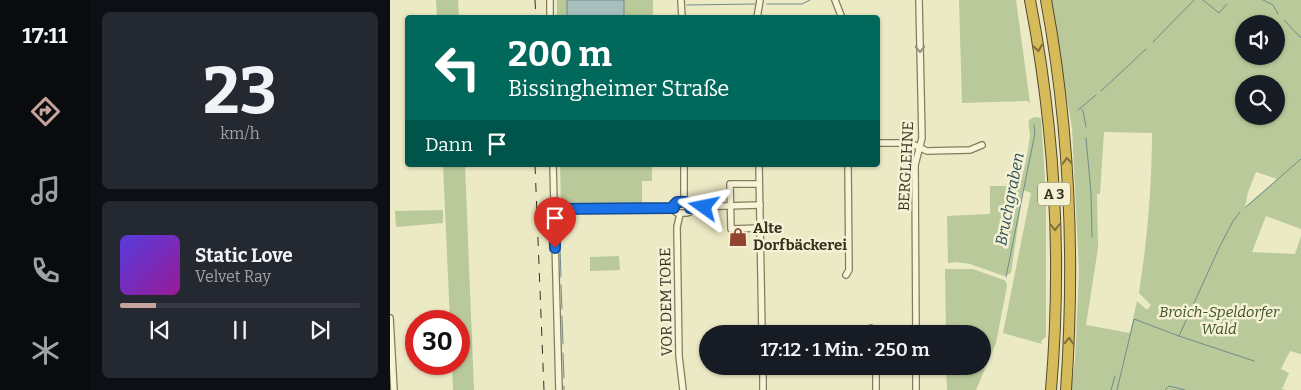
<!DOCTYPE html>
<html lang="de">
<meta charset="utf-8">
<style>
:root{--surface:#171b24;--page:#242831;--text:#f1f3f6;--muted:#9ea1a6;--line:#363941;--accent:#c6a49c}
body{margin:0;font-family:Bitter,serif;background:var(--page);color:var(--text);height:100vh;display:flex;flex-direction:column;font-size:19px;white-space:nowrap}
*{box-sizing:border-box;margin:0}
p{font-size:16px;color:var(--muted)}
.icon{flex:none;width:28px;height:28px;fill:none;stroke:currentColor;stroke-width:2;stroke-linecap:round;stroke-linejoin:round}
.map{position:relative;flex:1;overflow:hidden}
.sheet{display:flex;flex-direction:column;gap:12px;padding:12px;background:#0d0f14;width:300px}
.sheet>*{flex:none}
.guide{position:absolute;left:15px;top:15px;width:475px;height:152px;border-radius:5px;box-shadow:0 1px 4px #0004;background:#00695c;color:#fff;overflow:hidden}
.controls{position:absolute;left:845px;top:15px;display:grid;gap:10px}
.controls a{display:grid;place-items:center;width:50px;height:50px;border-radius:50%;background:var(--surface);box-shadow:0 1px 4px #0004;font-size:25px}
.speed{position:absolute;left:15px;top:310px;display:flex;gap:10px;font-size:25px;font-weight:700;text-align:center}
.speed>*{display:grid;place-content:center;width:65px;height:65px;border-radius:50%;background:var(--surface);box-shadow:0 1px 4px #0004;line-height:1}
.speed .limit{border:8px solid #d22;background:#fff;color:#111}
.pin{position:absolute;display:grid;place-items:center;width:42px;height:42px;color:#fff;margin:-51px -21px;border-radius:50% 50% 50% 0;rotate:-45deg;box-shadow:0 0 5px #0007}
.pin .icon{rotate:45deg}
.me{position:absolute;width:55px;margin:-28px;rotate:282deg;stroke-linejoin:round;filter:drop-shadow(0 0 4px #0008)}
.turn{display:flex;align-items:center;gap:18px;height:105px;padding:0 20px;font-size:22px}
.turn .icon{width:65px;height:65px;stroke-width:2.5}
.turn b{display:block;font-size:35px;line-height:42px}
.then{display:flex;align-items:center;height:48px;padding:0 20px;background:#0003;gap:10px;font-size:19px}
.sheet .card{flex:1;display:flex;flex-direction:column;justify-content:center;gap:8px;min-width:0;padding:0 18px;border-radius:8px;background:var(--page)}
.sheet .dial{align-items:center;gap:0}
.dial b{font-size:65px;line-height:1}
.song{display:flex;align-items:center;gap:15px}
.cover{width:60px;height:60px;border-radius:8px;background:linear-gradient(135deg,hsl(250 70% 55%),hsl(300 70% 35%))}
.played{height:5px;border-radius:2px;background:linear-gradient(90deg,var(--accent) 15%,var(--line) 15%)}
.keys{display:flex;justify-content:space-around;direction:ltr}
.trip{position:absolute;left:309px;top:325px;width:292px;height:50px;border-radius:25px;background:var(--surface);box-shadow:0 1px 4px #0004;font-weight:600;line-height:50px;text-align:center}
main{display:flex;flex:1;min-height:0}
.dock{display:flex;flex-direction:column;width:90px;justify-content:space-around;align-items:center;background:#090b0e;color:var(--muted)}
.dock .icon{width:35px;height:35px}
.dock .active{color:var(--accent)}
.dock b{font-size:22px;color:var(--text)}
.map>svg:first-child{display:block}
.green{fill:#bac999;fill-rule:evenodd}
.water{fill:#a7bfbd;stroke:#6e8d8c}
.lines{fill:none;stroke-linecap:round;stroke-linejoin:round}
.stream{stroke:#6e8d8c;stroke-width:1}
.minor-casing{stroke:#867b5c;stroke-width:8}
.motorway-casing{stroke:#544830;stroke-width:12}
.minor{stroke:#f7f4d8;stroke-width:5.5}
.motorway{stroke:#d6bb5a;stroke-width:10}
.rail{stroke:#37301f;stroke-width:1;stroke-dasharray:9 9;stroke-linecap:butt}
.oneway{stroke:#7f6f3a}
.oneway2{stroke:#97927c}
.route-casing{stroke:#114b97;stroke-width:12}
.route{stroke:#1a73e8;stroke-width:9}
.labels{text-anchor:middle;stroke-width:5;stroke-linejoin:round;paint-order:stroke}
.shield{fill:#f4f1d4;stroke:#706a55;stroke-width:1}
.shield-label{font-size:14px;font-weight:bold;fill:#37301f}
.street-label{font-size:15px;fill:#37301f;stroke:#f4f1d4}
.poi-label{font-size:15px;font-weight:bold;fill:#37301f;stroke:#f4f1d4;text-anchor:start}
.park-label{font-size:15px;font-style:italic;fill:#3e5227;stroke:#f4f1d4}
.water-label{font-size:16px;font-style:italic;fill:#2f5056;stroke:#f4f1d4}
</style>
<main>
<nav class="dock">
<b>17:11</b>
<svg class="icon active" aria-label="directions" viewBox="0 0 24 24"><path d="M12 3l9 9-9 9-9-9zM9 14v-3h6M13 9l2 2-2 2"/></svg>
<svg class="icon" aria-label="music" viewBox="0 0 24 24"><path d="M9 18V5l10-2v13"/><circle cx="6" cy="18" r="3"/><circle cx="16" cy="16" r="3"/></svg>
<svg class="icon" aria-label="phone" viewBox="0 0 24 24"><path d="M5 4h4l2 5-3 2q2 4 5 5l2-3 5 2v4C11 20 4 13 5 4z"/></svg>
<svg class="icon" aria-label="climate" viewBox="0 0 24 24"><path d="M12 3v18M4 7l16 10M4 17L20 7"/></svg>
</nav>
<section class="sheet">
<div class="card dial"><b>23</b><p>km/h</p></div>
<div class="card">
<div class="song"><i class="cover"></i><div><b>Static Love</b><p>Velvet Ray</p></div></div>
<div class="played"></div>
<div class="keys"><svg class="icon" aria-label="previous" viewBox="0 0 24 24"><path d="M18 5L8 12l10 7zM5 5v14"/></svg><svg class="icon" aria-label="pause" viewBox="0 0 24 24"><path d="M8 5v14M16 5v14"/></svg><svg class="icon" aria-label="next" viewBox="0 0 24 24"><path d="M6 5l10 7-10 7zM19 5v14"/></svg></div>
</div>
</section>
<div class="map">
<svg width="911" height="390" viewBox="0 0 911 390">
<rect width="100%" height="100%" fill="#ece9c5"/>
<g class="green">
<path d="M46,0H68L69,17H47Z"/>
<rect x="167" y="0" width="96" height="17"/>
<path d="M569,0H626L640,103L637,101L572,103Z"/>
<path d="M660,0H911V229L876,216L862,252L905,254L911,236V354L900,351L891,369L899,373L892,389L896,390H681L685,361L689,271L682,128ZM854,24H886V56H854ZM854,84H886V116H854ZM714,132L762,133C762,187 757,240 749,293L761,305L757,310L747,301L740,333L696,325L708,248L707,194H710ZM866,172L887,179L855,207L858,192Z"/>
<path d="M644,117L651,118L656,194V337L651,341L652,344L613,333L641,193L633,190L621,273L614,276L580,264L567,262L558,263L557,216L600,214V186H630C634,170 638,153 640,136C640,130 638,126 639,120Z"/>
<path d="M53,165H75L84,390H63L62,364H69V321H60Z"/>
<path d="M170,165H262V181H252V205L171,206Z"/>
<path d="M53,210V223L6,227L5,211Z"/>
<path d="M229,256L230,270L200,271V257Z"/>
<path d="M555,269H583L614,280L616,282L617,286L606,343L586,390H557L556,366H592V334H556Z"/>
</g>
<rect class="water" x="177" y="0" width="57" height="17"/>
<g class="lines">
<g class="stream">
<path d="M813,0L829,13L837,4"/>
<path d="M873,0L883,5L888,14"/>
<path d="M377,4H412L420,0"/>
<path d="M297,5L365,4"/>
<path d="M894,20L911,38"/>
<path d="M763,42L804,0"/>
<path d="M711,91L756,49"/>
<path d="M691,109L693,111L696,127"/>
<path d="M688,110L706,95"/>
<path d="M696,138L701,193L702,237"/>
<path d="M856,207L911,159"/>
<path d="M169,219L171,277"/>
<path d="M616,277L645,133L644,125"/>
<path d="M171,285L172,309"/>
<path d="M172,316L173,344"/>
<path d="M789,336L829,248L843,221L850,212"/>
<path d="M173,353L174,378"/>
<path d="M174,386V390"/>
<path d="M721,390L725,376"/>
<path d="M727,390L744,319L789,336L864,361"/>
<path d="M775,390L779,386L795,390"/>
</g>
<g class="minor-casing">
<g id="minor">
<path d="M160,0V18"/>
<path d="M291,0L292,18"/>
<path d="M445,0L452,18"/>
<path d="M367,18L370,0"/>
<path d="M488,143H520L537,151L580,150L592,145"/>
<path d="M163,165L169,390"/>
<path d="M294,165V202"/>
<path d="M369,165L372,334"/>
<path d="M369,184H340L341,229L371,228"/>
<path d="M300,207L370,205"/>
<path d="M284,208V211L287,213H297L300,212V207"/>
<path d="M284,208V205L287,202L298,203"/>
<path d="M164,209L284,208"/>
<path d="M290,214L287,227L289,356L293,390"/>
<path d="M456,275L459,270L458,165"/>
<path d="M0,318L4,390"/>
<path d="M481,328L483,334"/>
<path d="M526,334L525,165L532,138L529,0"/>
<path d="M373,366V390"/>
<path d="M486,366V390"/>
<path d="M526,366V390"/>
</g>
</g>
<g class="motorway-casing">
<g id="motorway">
<path d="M640,0C665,129 672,260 661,390"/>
<path d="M656,0C680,129 685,259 676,390"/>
</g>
</g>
<use href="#minor" class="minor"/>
<use href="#motorway" class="motorway"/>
<g class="rail">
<path d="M145,0L146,18"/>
<path d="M145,165L154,390"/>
</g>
</g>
<defs><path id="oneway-chevron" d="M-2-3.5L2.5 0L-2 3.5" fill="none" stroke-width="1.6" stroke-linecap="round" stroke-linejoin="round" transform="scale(1.25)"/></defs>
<g class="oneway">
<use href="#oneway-chevron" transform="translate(648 48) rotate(81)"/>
<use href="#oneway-chevron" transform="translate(677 161) rotate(-94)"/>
<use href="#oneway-chevron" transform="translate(665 227) rotate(89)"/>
<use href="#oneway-chevron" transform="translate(679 341) rotate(-87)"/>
</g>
<use class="oneway2" href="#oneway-chevron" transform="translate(530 49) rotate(89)"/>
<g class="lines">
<g class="route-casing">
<path id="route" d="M165,248L164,209L284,208V205L287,202C292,202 299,200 300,208L314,207"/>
</g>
<use href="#route" class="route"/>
</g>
<defs>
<g id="shop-bare" transform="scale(1.5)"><path d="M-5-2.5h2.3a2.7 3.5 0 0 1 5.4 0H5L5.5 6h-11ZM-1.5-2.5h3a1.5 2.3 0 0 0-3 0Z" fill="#92442f" stroke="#f4f1d4" stroke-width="2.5" paint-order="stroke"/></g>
</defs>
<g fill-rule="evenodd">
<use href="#shop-bare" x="348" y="237"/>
</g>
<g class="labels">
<rect class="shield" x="648" y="182.5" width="32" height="23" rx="4"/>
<g class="shield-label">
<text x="664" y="199">A 3</text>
</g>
<g class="street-label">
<text transform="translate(516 166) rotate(-87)" y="5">BERGLEHNE</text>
<text transform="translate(276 302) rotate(-91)" y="5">VOR DEM TORE</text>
</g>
<g class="poi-label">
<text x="363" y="233">Alte<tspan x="363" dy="17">Dorfbäckerei</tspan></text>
</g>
<g class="park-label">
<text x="829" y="317">Broich-Speldorfer<tspan x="829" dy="17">Wald</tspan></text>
</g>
<g class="water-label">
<text transform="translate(619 199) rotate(-79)" y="6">Bruchgraben</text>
</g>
</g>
</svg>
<div class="controls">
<a><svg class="icon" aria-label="sound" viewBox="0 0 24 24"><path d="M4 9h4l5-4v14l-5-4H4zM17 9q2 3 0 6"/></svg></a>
<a><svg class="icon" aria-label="search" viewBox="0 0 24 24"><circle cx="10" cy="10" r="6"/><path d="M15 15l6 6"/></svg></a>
</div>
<div class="speed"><div class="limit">30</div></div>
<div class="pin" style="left:165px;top:248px;background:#d93025"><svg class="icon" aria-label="arrive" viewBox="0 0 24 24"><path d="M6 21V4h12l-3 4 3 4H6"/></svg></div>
<svg class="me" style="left:314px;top:207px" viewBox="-20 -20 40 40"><path d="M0-17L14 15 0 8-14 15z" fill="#1a73e8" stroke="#fff" stroke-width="4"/></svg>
<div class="trip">17:12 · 1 Min. · 250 m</div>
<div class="guide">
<div class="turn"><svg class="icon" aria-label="left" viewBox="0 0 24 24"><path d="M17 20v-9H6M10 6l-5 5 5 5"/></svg><div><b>200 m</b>Bissingheimer Straße</div></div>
<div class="then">Dann<svg class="icon" aria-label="arrive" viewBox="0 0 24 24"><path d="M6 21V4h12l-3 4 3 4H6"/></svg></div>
</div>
</div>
</main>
